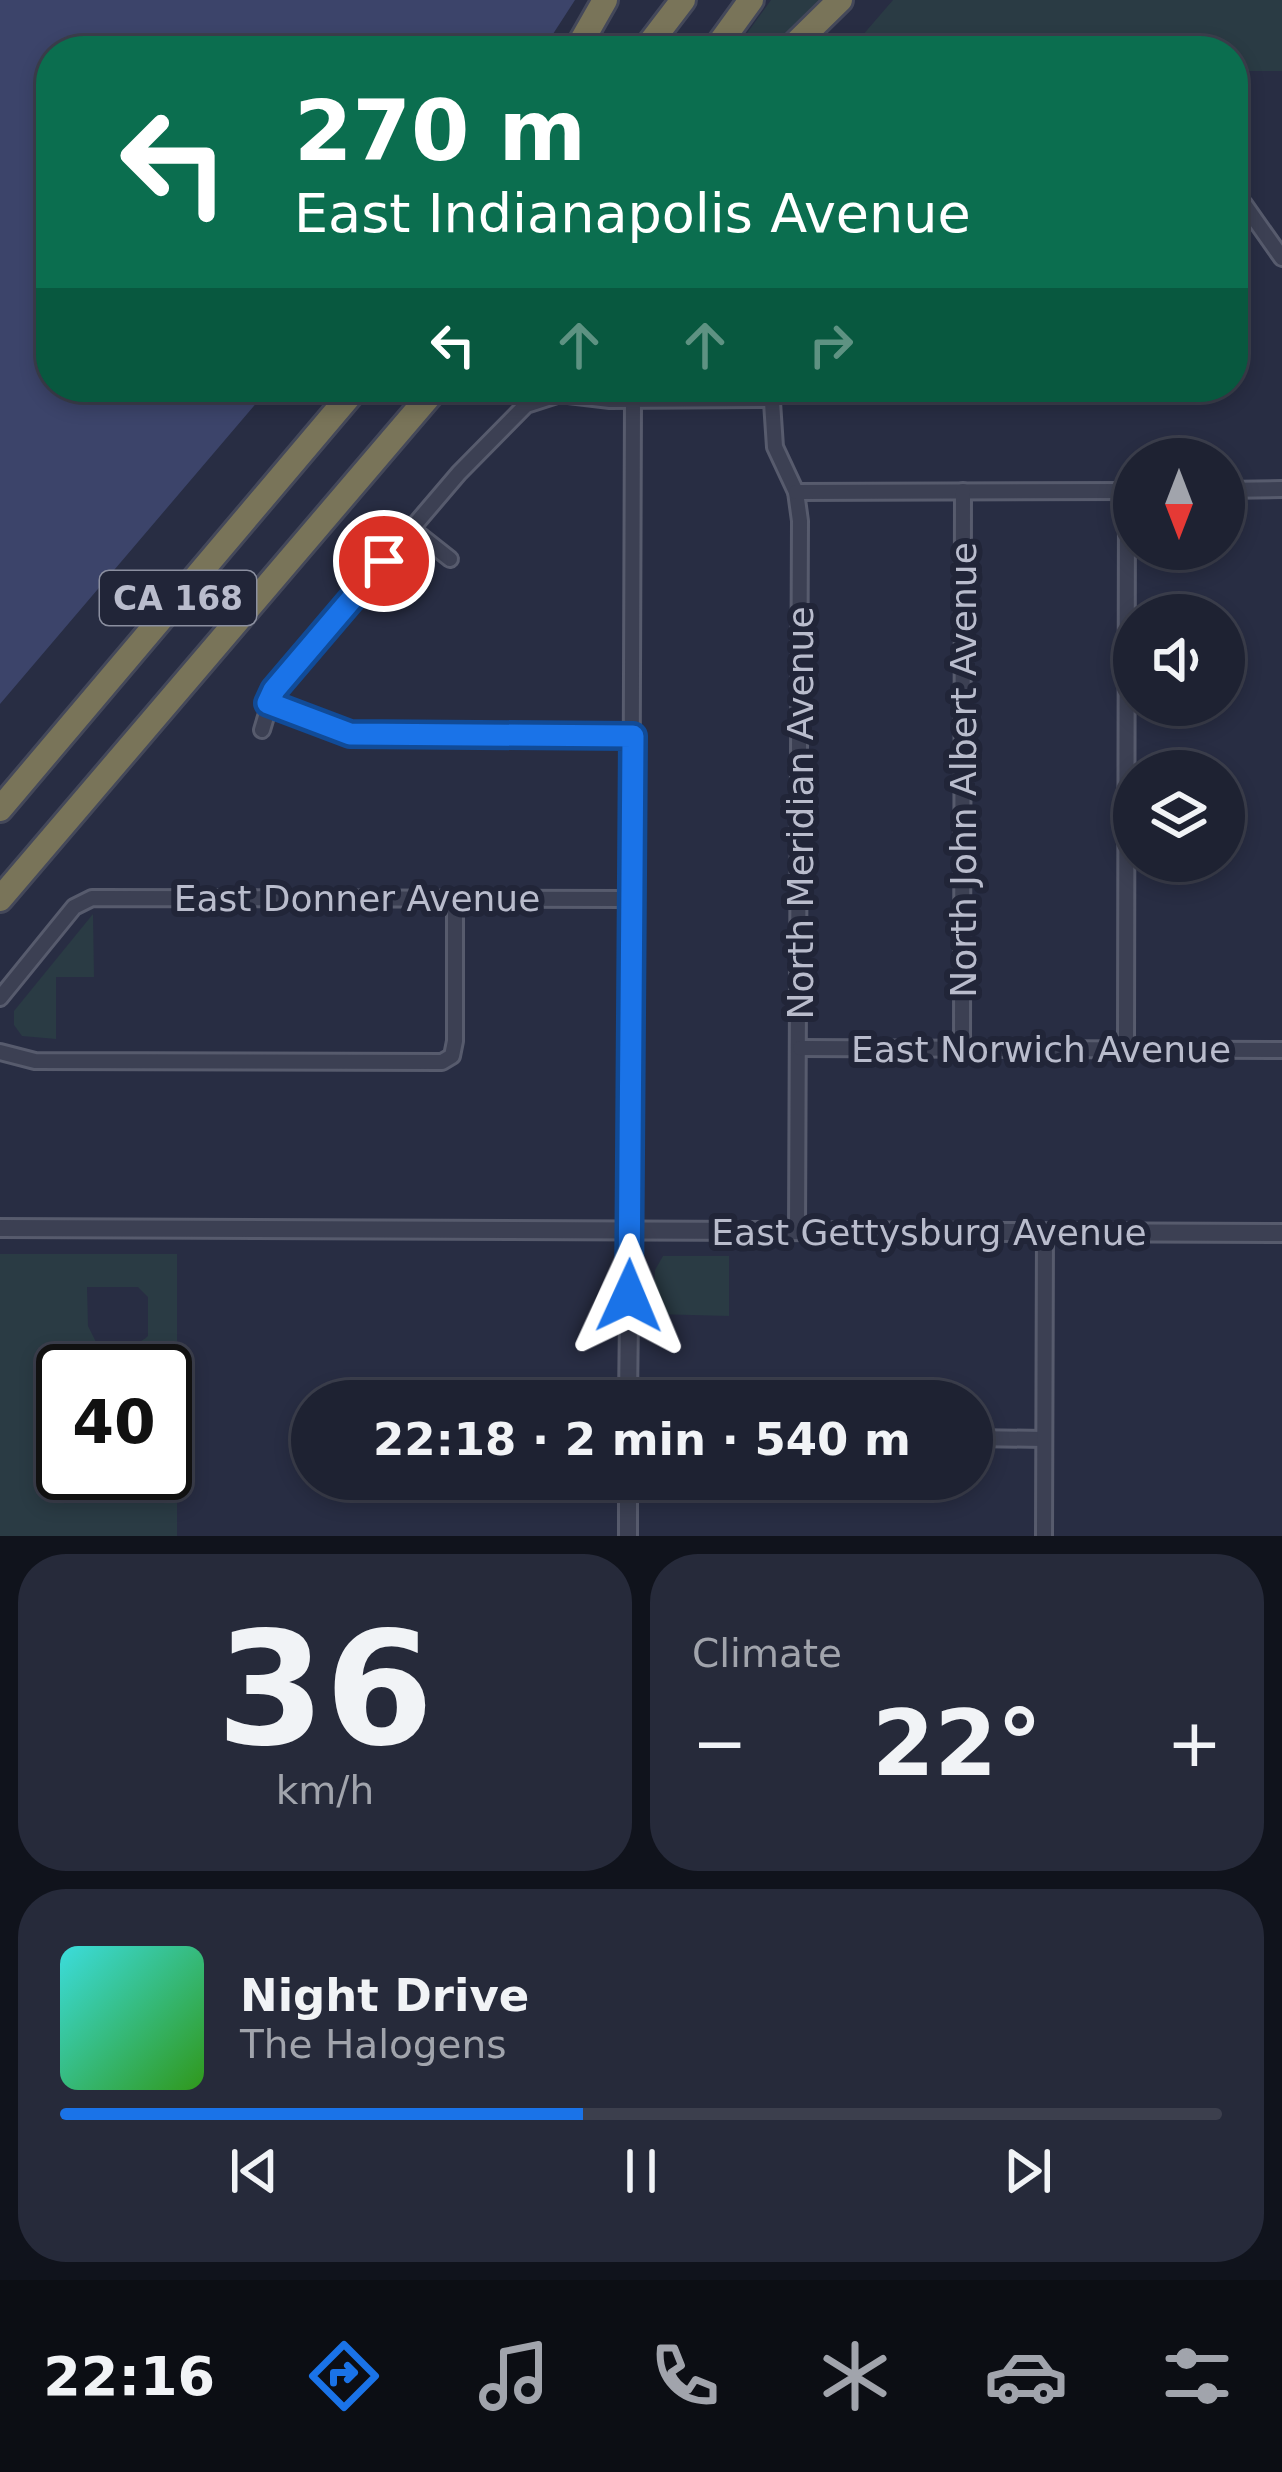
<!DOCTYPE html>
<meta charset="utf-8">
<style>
:root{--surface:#1e2232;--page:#262a3a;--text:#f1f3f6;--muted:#a1a4ac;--line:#3c3f4d;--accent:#1a73e8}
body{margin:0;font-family:"DejaVu Sans",sans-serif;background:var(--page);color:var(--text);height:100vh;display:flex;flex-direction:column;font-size:45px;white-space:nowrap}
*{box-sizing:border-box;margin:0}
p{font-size:39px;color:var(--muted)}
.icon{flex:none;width:66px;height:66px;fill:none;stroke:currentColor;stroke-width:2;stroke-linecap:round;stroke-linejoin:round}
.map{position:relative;height:1536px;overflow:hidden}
.drawer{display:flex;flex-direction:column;gap:18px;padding:18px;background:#10131c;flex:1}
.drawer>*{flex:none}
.guide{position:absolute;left:36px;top:36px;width:1212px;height:366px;border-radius:48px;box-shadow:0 6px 18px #0003,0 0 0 3px var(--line);background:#0b6e4f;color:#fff;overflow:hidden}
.needle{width:78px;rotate:180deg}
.fabs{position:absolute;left:1113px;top:438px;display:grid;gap:24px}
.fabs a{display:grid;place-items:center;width:132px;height:132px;border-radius:50%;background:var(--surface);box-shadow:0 6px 18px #0003,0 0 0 3px var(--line);font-size:60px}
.speed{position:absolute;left:36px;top:1344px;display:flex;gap:24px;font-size:60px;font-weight:700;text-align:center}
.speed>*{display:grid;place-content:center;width:156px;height:156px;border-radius:50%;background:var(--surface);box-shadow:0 6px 18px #0003,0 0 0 3px var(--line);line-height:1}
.speed .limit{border:6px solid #111;border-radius:18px;background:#fff;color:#111}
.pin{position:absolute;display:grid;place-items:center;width:102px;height:102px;color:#fff;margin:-51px;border:6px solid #fff;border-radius:50%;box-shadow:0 3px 12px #0007}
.me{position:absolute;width:132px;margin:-66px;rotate:1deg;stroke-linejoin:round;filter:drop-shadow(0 0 9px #0008)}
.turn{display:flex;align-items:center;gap:42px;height:252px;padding:0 60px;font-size:54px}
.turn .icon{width:156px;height:156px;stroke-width:2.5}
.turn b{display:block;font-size:84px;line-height:102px}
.lanes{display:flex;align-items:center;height:114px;padding:0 60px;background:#0003;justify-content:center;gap:60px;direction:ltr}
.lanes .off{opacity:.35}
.big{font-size:90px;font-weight:700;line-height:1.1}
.drawer .card{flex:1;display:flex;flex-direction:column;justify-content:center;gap:18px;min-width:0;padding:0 42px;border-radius:48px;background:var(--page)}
.drawer .dial{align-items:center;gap:0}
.dial b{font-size:156px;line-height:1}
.song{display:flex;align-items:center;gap:36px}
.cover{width:144px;height:144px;border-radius:18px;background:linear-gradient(135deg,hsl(180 70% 55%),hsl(110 70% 35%))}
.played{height:12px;border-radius:6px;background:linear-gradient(90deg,var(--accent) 45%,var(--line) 45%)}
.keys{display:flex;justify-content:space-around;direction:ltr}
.heat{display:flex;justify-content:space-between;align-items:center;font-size:66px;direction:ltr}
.drawer .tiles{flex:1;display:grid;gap:18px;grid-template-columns:1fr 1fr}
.card:last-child{grid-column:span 2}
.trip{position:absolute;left:291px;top:1380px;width:702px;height:120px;border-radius:60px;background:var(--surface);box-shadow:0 6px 18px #0003,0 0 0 3px var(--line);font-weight:700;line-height:120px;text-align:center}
.tab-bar{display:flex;height:192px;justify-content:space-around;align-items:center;background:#0c0e14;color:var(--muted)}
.tab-bar .icon{width:84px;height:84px}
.tab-bar .on{color:var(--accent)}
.tab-bar b{font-size:54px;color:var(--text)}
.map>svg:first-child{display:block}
.green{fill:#2a3b44;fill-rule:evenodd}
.water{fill:#3c446a}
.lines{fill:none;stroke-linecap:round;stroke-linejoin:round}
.minor-casing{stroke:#575b6d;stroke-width:20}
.tertiary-casing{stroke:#575b6d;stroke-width:22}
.motorway-casing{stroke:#44485a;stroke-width:30}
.minor{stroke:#3c4053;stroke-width:14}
.tertiary{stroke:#3c4053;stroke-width:16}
.motorway{stroke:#797459;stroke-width:24}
.route-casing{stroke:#114b97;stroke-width:30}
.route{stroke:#1a73e8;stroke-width:21}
.labels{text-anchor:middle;stroke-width:12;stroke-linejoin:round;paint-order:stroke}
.shield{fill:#212538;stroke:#8b8fa0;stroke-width:3}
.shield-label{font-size:33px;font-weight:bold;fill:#b9bccc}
.street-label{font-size:36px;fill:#b9bccc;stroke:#212538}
</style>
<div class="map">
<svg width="1282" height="1536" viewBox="0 0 1282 1536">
<rect width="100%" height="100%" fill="#282d43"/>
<g class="green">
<path d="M771,0H827L775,51H734Z"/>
<path d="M893,0H1282V71H1233V51H849Z"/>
<path d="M93,914L94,977H56V1039L22,1036L14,1025V1011Z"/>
<path d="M0,1254H177V1536H0ZM87,1287H138L148,1297V1336C136,1348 111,1349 96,1342L88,1326ZM63,1371H165V1473H63Z"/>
<path d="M663,1256H729V1316L653,1314L655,1270Z"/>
</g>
<path class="water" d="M0,0H575L542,51H51V387H270L0,704Z"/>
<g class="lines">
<g class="minor-casing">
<g id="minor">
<path d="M1233,200L1244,204L1282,258"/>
<path d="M771,387L775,447L796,492L800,521L797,1232"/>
<path d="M1224,490L1282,489"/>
<path d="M796,492L1134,491"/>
<path d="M412,529L450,559"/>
<path d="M268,703L350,734L633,736"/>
<path d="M262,730L274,690L459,473L526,405L560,394L610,400L772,399"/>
<path d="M0,998L74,907L92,898L629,899"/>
<path d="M800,1048L1282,1050"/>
<path d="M962,1049L963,491"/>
<path d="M1126,1049L1127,491"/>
<path d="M0,1052L35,1061L442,1062L452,1056L455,1041V898"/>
<path d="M630,1231L633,400"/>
<path d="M972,1438L1044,1439"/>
<path d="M1044,1536L1045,1233"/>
</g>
</g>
<g class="tertiary-casing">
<g id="tertiary">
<path d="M0,1228L1282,1233"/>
<path d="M628,1401L630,1231"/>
<path d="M628,1479V1536"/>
</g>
</g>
<g class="motorway-casing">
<g id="motorway">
<path d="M576,51L605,0"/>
<path d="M644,51L683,0"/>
<path d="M714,51L751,0"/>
<path d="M788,51L840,0"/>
<path d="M0,809L357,387"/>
<path d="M0,899L437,387"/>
</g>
</g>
<use href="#minor" class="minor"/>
<use href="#tertiary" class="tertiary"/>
<use href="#motorway" class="motorway"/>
</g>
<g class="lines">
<g class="route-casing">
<path id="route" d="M384,561L274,690L268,703L350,734L633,736L629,1296"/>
</g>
<use href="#route" class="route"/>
</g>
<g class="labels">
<rect class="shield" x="100" y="571" width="156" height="54" rx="9"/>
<g class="shield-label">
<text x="178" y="610">CA 168</text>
</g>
<g class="street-label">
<text transform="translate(963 770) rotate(-90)" y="13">North John Albert Avenue</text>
<text transform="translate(800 813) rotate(-90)" y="13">North Meridian Avenue</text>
<text x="357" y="911">East Donner Avenue</text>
<text x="1041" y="1062">East Norwich Avenue</text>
<text x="929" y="1245">East Gettysburg Avenue</text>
</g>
</g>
</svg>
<div class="fabs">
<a><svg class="needle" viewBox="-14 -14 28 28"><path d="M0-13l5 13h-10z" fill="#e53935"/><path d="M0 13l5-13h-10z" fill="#a1a4ac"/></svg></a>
<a><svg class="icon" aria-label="sound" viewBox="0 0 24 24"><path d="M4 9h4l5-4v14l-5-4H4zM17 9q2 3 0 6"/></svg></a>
<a><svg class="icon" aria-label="layers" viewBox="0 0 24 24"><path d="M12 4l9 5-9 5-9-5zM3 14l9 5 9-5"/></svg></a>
</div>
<div class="speed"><div class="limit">40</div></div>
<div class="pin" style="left:384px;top:561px;background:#d93025"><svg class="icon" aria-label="arrive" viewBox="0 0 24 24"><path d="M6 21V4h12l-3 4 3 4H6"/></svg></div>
<svg class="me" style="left:629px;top:1296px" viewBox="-20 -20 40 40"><path d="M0-17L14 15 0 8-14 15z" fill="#1a73e8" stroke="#fff" stroke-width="4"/></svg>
<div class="trip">22:18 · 2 min · 540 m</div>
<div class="guide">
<div class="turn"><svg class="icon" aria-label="left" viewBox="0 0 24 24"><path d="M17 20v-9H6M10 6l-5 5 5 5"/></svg><div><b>270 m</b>East Indianapolis Avenue</div></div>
<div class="lanes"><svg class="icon" aria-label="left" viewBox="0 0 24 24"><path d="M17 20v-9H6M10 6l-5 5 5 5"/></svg><svg class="icon off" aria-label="ahead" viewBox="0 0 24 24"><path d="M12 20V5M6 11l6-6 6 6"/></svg><svg class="icon off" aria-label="ahead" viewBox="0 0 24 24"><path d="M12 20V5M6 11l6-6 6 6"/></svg><svg class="icon off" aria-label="right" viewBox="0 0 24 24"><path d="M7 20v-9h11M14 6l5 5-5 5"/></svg></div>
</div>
</div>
<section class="drawer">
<div class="tiles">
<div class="card dial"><b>36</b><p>km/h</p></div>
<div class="card"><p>Climate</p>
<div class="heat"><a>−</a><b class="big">22°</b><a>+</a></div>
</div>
<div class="card">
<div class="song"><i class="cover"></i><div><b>Night Drive</b><p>The Halogens</p></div></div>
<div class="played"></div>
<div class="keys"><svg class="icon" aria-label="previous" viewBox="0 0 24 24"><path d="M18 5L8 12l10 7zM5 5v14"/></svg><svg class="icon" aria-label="pause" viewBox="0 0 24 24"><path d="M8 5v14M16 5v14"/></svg><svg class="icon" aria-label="next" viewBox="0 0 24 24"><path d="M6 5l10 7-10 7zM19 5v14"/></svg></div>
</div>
</div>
</section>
<nav class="tab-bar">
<b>22:16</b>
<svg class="icon on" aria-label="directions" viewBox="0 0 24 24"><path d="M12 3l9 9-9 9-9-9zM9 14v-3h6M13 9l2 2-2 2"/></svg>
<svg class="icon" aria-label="music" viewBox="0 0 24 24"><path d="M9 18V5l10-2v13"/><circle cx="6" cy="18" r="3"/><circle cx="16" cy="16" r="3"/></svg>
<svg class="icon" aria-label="phone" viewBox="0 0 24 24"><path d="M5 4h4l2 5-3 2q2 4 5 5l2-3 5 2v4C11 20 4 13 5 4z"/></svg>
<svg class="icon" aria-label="climate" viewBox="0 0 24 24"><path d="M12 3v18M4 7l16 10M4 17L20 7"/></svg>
<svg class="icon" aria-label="car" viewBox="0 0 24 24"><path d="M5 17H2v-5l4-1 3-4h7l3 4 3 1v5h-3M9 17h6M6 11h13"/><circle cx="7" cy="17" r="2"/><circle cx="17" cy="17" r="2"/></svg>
<svg class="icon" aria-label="filters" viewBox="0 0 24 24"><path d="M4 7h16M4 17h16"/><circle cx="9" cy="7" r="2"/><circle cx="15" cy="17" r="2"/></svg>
</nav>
